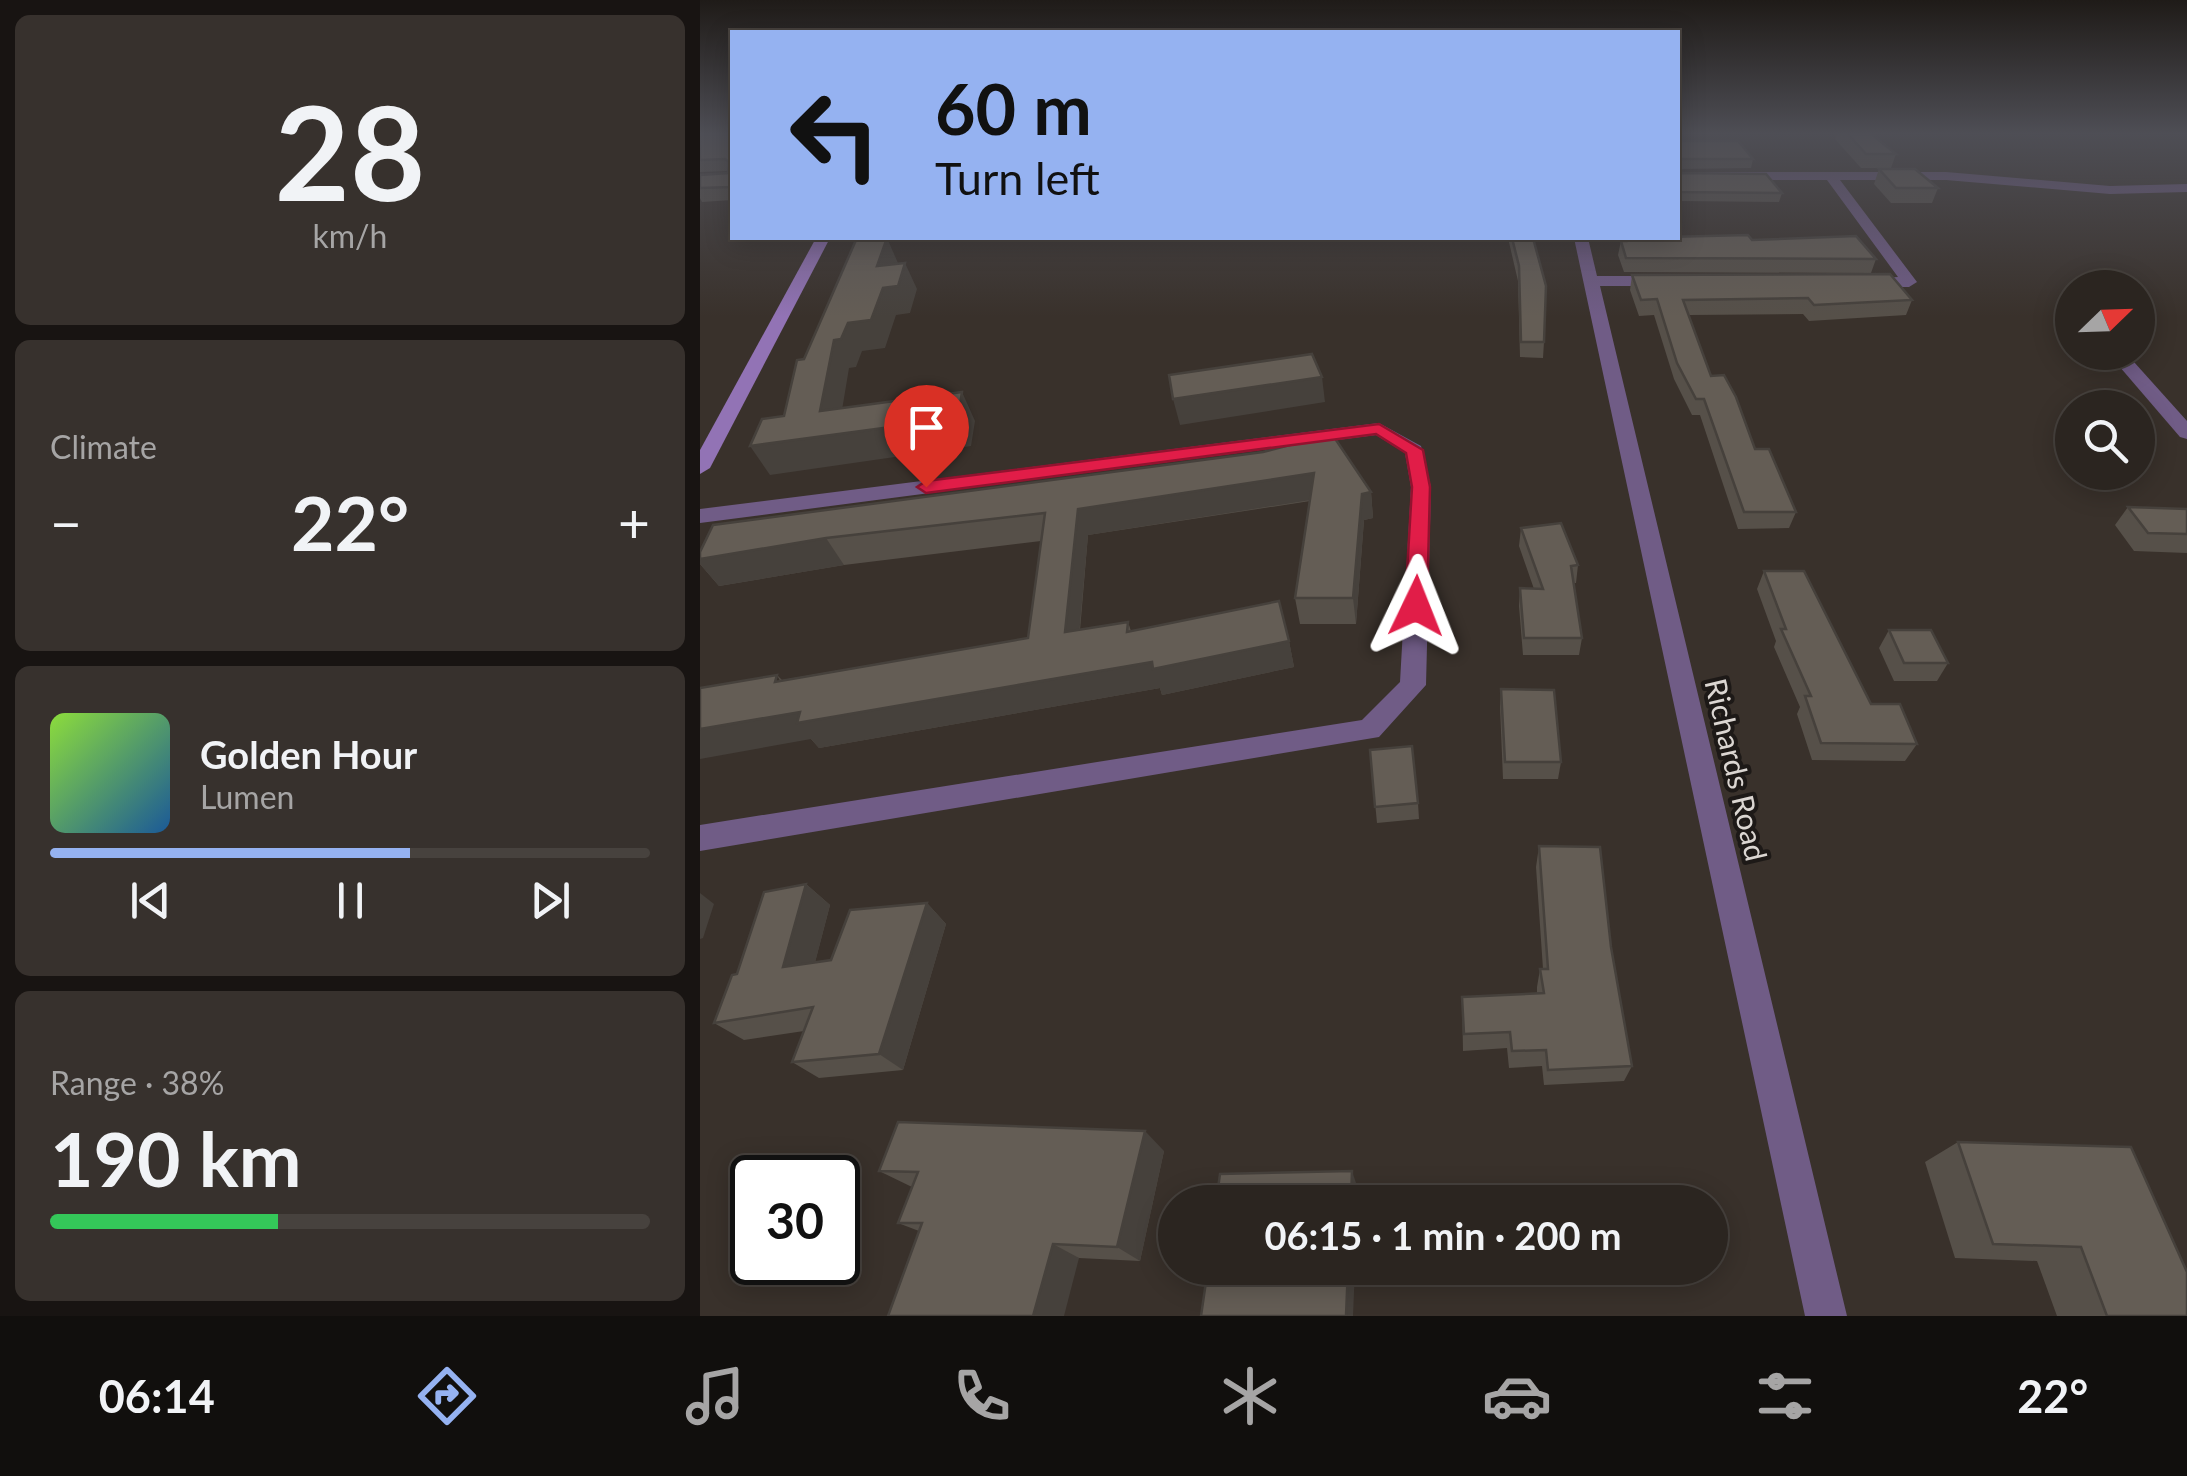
<!DOCTYPE html>
<meta charset="utf-8">
<style>
:root{--surface:#2b2520;--page:#37312d;--text:#f1f3f6;--muted:#a6a5a5;--line:#47423e;--accent:#95b2f1}
body{margin:0;font-family:Lato,sans-serif;background:var(--page);color:var(--text);height:100vh;display:flex;flex-direction:column;font-size:38px;white-space:nowrap}
*{box-sizing:border-box;margin:0}
p{font-size:32px;color:var(--muted)}
.icon{flex:none;width:55px;height:55px;fill:none;stroke:currentColor;stroke-width:2;stroke-linecap:round;stroke-linejoin:round}
.map{position:relative;flex:1;overflow:hidden}
.details{display:flex;flex-direction:column;gap:15px;padding:15px;background:#181412;width:700px}
.details>*{flex:none}
.banner{position:absolute;left:30px;top:30px;width:950px;height:210px;border-radius:0px;box-shadow:0 5px 25px #0003,0 0 0 2px var(--line);background:#95b2f1;color:#111;overflow:hidden}
.needle{width:65px;rotate:67deg}
.buttons{position:absolute;left:1355px;top:270px;display:grid;gap:20px}
.buttons a{display:grid;place-items:center;width:100px;height:100px;border-radius:50%;background:var(--surface);box-shadow:0 5px 25px #0003,0 0 0 2px var(--line);font-size:50px}
.speed{position:absolute;left:30px;top:1155px;display:flex;gap:20px;font-size:50px;font-weight:700;text-align:center}
.speed>*{display:grid;place-content:center;width:130px;height:130px;border-radius:50%;background:var(--surface);box-shadow:0 5px 25px #0003,0 0 0 2px var(--line);line-height:1}
.speed .limit{border:5px solid #111;border-radius:15px;background:#fff;color:#111}
.pin{position:absolute;display:grid;place-items:center;width:85px;height:85px;color:#fff;margin:-102px -42px;border-radius:50% 50% 50% 0;rotate:-45deg;box-shadow:0 0 10px #0007}
.pin .icon{rotate:45deg}
.me{position:absolute;width:110px;margin:-55px;rotate:2deg;stroke-linejoin:round;filter:drop-shadow(0 0 8px #0008)}
.turn{display:flex;align-items:center;gap:35px;height:210px;padding:0 40px;font-size:45px}
.turn .icon{width:130px;height:130px;stroke-width:2.5}
.turn b{display:block;font-size:70px;line-height:85px}
.big{font-size:75px;font-weight:700;line-height:1.1}
.details .card{flex:1;display:flex;flex-direction:column;justify-content:center;gap:15px;min-width:0;padding:0 35px;border-radius:15px;background:var(--page)}
.details .dial{align-items:center;gap:0}
.dial b{font-size:130px;line-height:1}
.song{display:flex;align-items:center;gap:30px}
.cover{width:120px;height:120px;border-radius:15px;background:linear-gradient(135deg,hsl(90 70% 55%),hsl(210 70% 35%))}
.played{height:10px;border-radius:5px;background:linear-gradient(90deg,var(--accent) 60%,var(--line) 60%)}
.keys{display:flex;justify-content:space-around;direction:ltr}
.heat{display:flex;justify-content:space-between;align-items:center;font-size:55px;direction:ltr}
.charge{height:15px;border-radius:8px;background:linear-gradient(90deg,#34c759 38%,var(--line) 0)}
.trip{position:absolute;left:458px;top:1185px;width:570px;height:100px;border-radius:50px;background:var(--surface);box-shadow:0 5px 25px #0003,0 0 0 2px var(--line);font-weight:700;line-height:100px;text-align:center}
.dock{display:flex;height:160px;justify-content:space-around;align-items:center;background:#110f0d;color:var(--muted)}
.dock .icon{width:70px;height:70px}
.dock .current{color:var(--accent)}
.dock b{font-size:45px;color:var(--text)}
main{display:flex;flex:1;min-height:0}
.map>svg:first-child{display:block}
.lines{fill:none;stroke-linecap:round;stroke-linejoin:round}
.street{fill:#705c86;fill-rule:evenodd}
.secondary{fill:#9273b5;fill-rule:evenodd}
.wall{fill:#565049}
.shaded-wall{fill:#46413c}
.building{fill:#645d55;stroke:#46413c;stroke-width:2.5}
.route{fill:#e11d48;stroke:#92132f;stroke-width:2.5}
.labels{text-anchor:middle;stroke-width:8;stroke-linejoin:round;paint-order:stroke}
.street-label{font-size:30px;fill:#dbd6d2;stroke:#1d1917}
</style>
<main>
<section class="details">
<div class="card dial"><b>28</b><p>km/h</p></div>
<div class="card"><p>Climate</p>
<div class="heat"><a>−</a><b class="big">22°</b><a>+</a></div>
</div>
<div class="card">
<div class="song"><i class="cover"></i><div><b>Golden Hour</b><p>Lumen</p></div></div>
<div class="played"></div>
<div class="keys"><svg class="icon" aria-label="previous" viewBox="0 0 24 24"><path d="M18 5L8 12l10 7zM5 5v14"/></svg><svg class="icon" aria-label="pause" viewBox="0 0 24 24"><path d="M8 5v14M16 5v14"/></svg><svg class="icon" aria-label="next" viewBox="0 0 24 24"><path d="M6 5l10 7-10 7zM19 5v14"/></svg></div>
</div>
<div class="card"><p>Range · 38%</p><b class="big">190 km</b><div class="charge"></div></div>
</section>
<div class="map">
<svg width="1487" height="1316" viewBox="0 0 1487 1316">
<rect width="100%" height="100%" fill="#39312b"/>
<g class="lines">
<g class="street">
<path d="M978,172H1246L1410,186L1487,184V192L1410,194L1246,180H1140L1217,282L1209,287H1165L1160,285V279L1198,277L1127,180H978Z"/>
<path d="M874,238H888L897,276H965L973,281L965,286H900L1147,1316H1105Z"/>
<path d="M1407,352H1425L1487,421V439L1480,437Z"/>
<path d="M679,423L721,446L731,487L726,685L679,737L0,851V825L662,720L700,682L711,487L705,453L676,435L0,523V509Z"/>
</g>
<path class="secondary" d="M116,238H130L10,468L0,474V450Z"/>
</g>
<g class="wall">
<path d="M0,133H32V200L2,202L0,198V175L28,173V171L0,172Z"/>
<path d="M1137,133H1170L1196,154L1191,168H1161L1135,139Z"/>
<path d="M978,141L1053,159L1051,168L978,169Z"/>
<path d="M1179,169L1238,188L1232,203H1191L1174,184Z"/>
<path d="M978,173L1082,193L1079,202L978,201Z"/>
<path d="M808,238H833L844,342L843,358L820,357L818,281Z"/>
<path d="M924,238L1052,240L1176,259L1171,273L924,272L918,255L921,241H923Z"/>
<path d="M932,275L1212,300L1206,315L1109,321L1103,314L989,315L1011,376L1055,449L1096,512L1089,528L1038,529L1000,415H992L974,379L954,315L939,316L930,290Z"/>
<path d="M671,492L673,518L664,520L656,624H600L595,598L610,501L388,535L380,630L428,622L431,631L589,641L594,667L462,695L460,688L119,748L111,739L77,675L82,680L328,638L341,541L144,565L19,586L0,564V552L13,525Z"/>
<path d="M1428,507L1487,509V553L1434,551L1415,525Z"/>
<path d="M821,528L878,565L876,583H874L882,638L879,655H823L819,606L820,588L834,589L819,546Z"/>
<path d="M1064,571L1171,704L1217,744L1205,761L1112,760L1097,714L1100,707L1074,647L1076,641L1057,589Z"/>
<path d="M1189,630L1248,663L1237,681H1194L1179,648Z"/>
<path d="M801,689L861,762L858,779H803L800,707Z"/>
<path d="M670,750L718,803L719,819L677,823Z"/>
<path d="M839,846L911,947L932,1066L924,1081L844,1085L842,1066L809,1068L807,1048L763,1051L762,997L837,994V987L840,969H843L836,867Z"/>
<path d="M106,884L130,905L115,962L131,960L227,903L246,924L203,1070L119,1078L92,1062L104,1031L44,1040L14,1023Z"/>
<path d="M1258,1142L1487,1316H1357L1337,1261L1255,1258L1225,1162Z"/>
<path d="M464,1151L440,1261L379,1258L219,1231L198,1223L212,1187L179,1171Z"/>
</g>
<g class="shaded-wall">
<path d="M187,238L198,263H205L217,289L210,313L196,315L185,348L162,351L156,367L149,368L138,434L262,392L275,421L271,446L70,475L50,446L120,411L134,340L148,323L177,266Z"/>
<path d="M344,238H372L345,240Z"/>
<path d="M416,238H437L416,240Z"/>
<path d="M622,377L625,402L480,425L473,399Z"/>
<path d="M614,473L617,499L388,535L377,658L365,632L378,509Z"/>
<path d="M671,492L673,518L664,520L656,624L653,598L662,494Z"/>
<path d="M126,538L144,565L19,586L0,564V559Z"/>
<path d="M589,641L594,667L462,695L460,688L119,748L111,739L0,759V729L100,712Z"/>
<path d="M106,884L130,905L109,986L83,967Z"/>
<path d="M0,893L14,904L3,938L0,939Z"/>
<path d="M227,903L246,924L203,1070L179,1054Z"/>
<path d="M445,1131L464,1151L440,1261L417,1247Z"/>
<path d="M652,1171L658,1189V1202H651Z"/>
<path d="M353,1244L379,1258L364,1316H333Z"/>
<path d="M648,1268H655L653,1316H646Z"/>
</g>
<g class="building">
<path d="M0,133H32V186L31,187L0,188V175L28,173L29,162L25,159L0,160Z"/>
<path d="M1147,133H1170L1196,154H1166Z"/>
<path d="M978,141H1038L1053,159H980L978,161Z"/>
<path d="M1179,169H1215L1238,188H1196Z"/>
<path d="M978,173L1066,174L1082,193L978,192Z"/>
<path d="M1048,235L1052,240L1156,236L1176,259L926,258L921,241H926L925,238Z"/>
<path d="M187,238L177,266L205,263L198,286L183,288L171,320L148,323L141,339L134,340L120,411L262,392L258,418L50,446L62,419L84,416L97,360L104,359L156,240Z"/>
<path d="M812,238H833L846,286L844,342H821L819,266Z"/>
<path d="M1190,274L1212,300L1114,305L1108,298L983,300L1011,376L1024,375L1036,397L1055,449H1069L1096,512H1044L1004,399H996L977,363L957,299L941,300L932,275Z"/>
<path d="M612,354L622,377L473,399L469,375Z"/>
<path d="M632,434L671,492L662,494L653,598H595L614,473L378,509L365,632L428,622L427,632L579,601L589,641L453,669L452,662L97,723L100,712L0,729V688L77,675L75,682L328,638L345,513L126,538L0,559V552L13,525L563,452Z"/>
<path d="M1428,507L1487,509V534L1448,533Z"/>
<path d="M861,523L878,565L871,566L882,638H824L820,588L843,589L821,528Z"/>
<path d="M1064,571H1104L1171,704H1200L1217,744L1121,743L1105,696H1111L1081,629H1086Z"/>
<path d="M1189,630H1231L1248,663H1204Z"/>
<path d="M801,689L854,690L861,762H805Z"/>
<path d="M712,746L718,803L675,807L670,750Z"/>
<path d="M839,846L900,847L911,947L932,1066L848,1070L846,1050L812,1051L810,1032L764,1034L762,997L844,993L840,969H848Z"/>
<path d="M106,884L83,967L131,960L150,910L227,903L179,1054L92,1062L113,1007L14,1023L32,975L37,974L64,892Z"/>
<path d="M198,1122L445,1131L417,1247L353,1244L333,1316H188L222,1223H198L218,1172L179,1171Z"/>
<path d="M1258,1142L1431,1147L1487,1272V1316H1407L1381,1247L1293,1244Z"/>
<path d="M652,1171L651,1202H516L520,1174Z"/>
<path d="M508,1268H648L646,1316H501Z"/>
</g>
<linearGradient id="sky" x2="0" y2="1"><stop stop-color="#1f1b18"/><stop offset="0.42" stop-color="#4e4e55"/><stop offset="1" stop-color="#4e4e55" stop-opacity="0"/></linearGradient>
<rect width="1487" height="317" fill="url(#sky)"/>
<path class="route" d="M679,424L723,450L730,487L727,606L716,614L705,606L712,487L706,453L676,434L226,493L217,487L226,481Z"/>
<g class="labels">
<g class="street-label">
<text transform="translate(1035 770) rotate(77)" y="10">Richards Road</text>
</g>
</g>
</svg>
<div class="buttons">
<a><svg class="needle" viewBox="-14 -14 28 28"><path d="M0-13l5 13h-10z" fill="#e53935"/><path d="M0 13l5-13h-10z" fill="#a6a5a5"/></svg></a>
<a><svg class="icon" aria-label="search" viewBox="0 0 24 24"><circle cx="10" cy="10" r="6"/><path d="M15 15l6 6"/></svg></a>
</div>
<div class="speed"><div class="limit">30</div></div>
<div class="pin" style="left:226px;top:487px;background:#d93025"><svg class="icon" aria-label="arrive" viewBox="0 0 24 24"><path d="M6 21V4h12l-3 4 3 4H6"/></svg></div>
<svg class="me" style="left:716px;top:606px" viewBox="-20 -20 40 40"><path d="M0-17L14 15 0 8-14 15z" fill="#e11d48" stroke="#fff" stroke-width="4"/></svg>
<div class="trip">06:15 · 1 min · 200 m</div>
<div class="banner">
<div class="turn"><svg class="icon" aria-label="left" viewBox="0 0 24 24"><path d="M17 20v-9H6M10 6l-5 5 5 5"/></svg><div><b>60 m</b>Turn left</div></div>
</div>
</div>
</main>
<nav class="dock">
<b>06:14</b>
<svg class="icon current" aria-label="directions" viewBox="0 0 24 24"><path d="M12 3l9 9-9 9-9-9zM9 14v-3h6M13 9l2 2-2 2"/></svg>
<svg class="icon" aria-label="music" viewBox="0 0 24 24"><path d="M9 18V5l10-2v13"/><circle cx="6" cy="18" r="3"/><circle cx="16" cy="16" r="3"/></svg>
<svg class="icon" aria-label="phone" viewBox="0 0 24 24"><path d="M5 4h4l2 5-3 2q2 4 5 5l2-3 5 2v4C11 20 4 13 5 4z"/></svg>
<svg class="icon" aria-label="climate" viewBox="0 0 24 24"><path d="M12 3v18M4 7l16 10M4 17L20 7"/></svg>
<svg class="icon" aria-label="car" viewBox="0 0 24 24"><path d="M5 17H2v-5l4-1 3-4h7l3 4 3 1v5h-3M9 17h6M6 11h13"/><circle cx="7" cy="17" r="2"/><circle cx="17" cy="17" r="2"/></svg>
<svg class="icon" aria-label="filters" viewBox="0 0 24 24"><path d="M4 7h16M4 17h16"/><circle cx="9" cy="7" r="2"/><circle cx="15" cy="17" r="2"/></svg>
<b>22°</b>
</nav>
